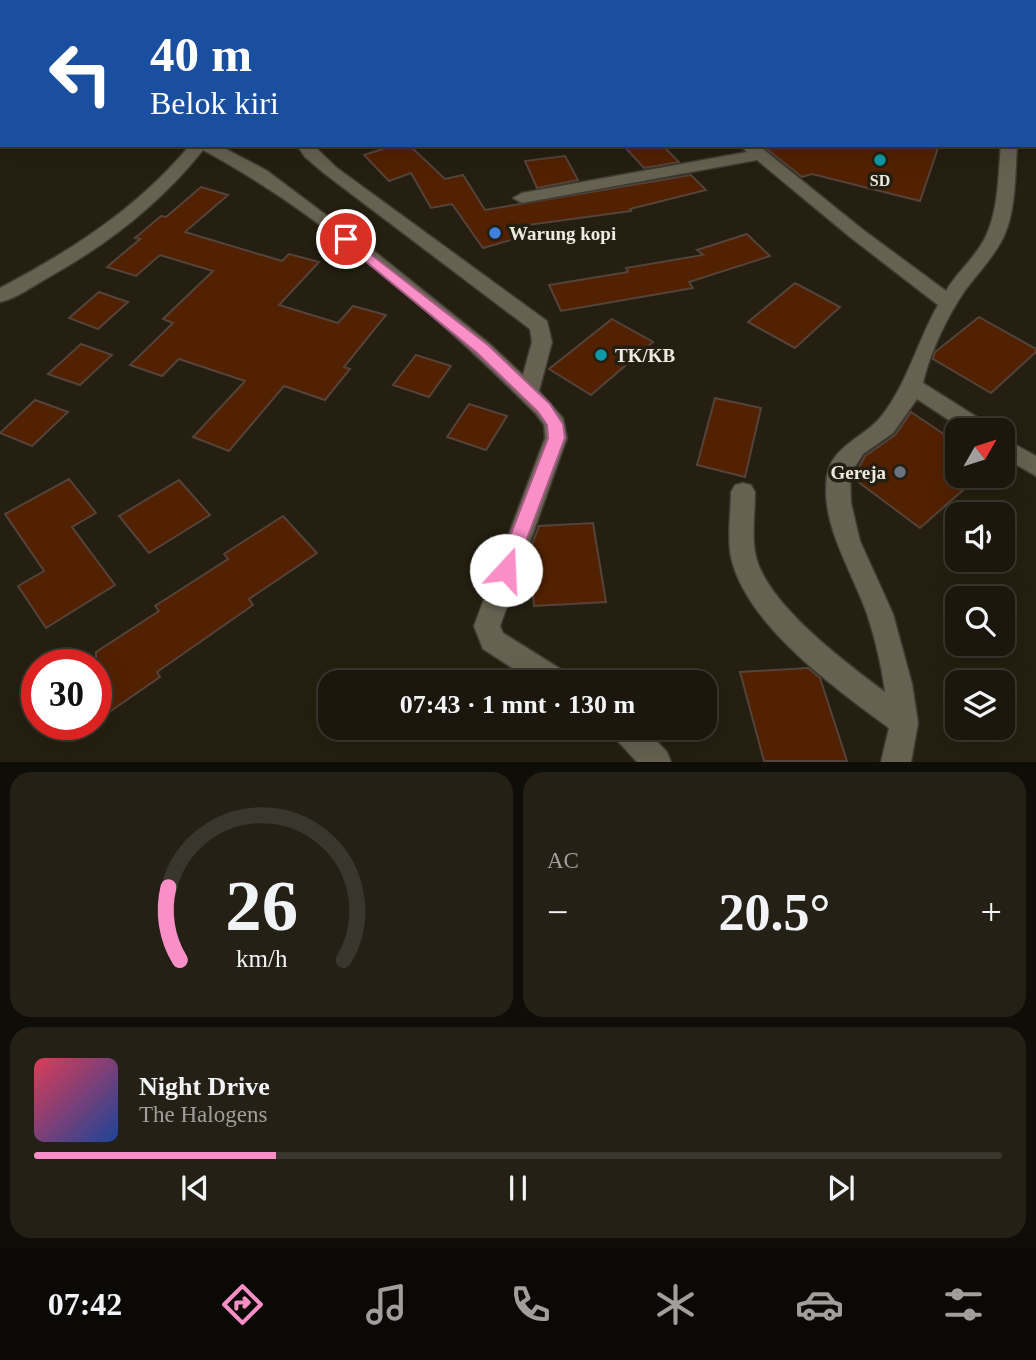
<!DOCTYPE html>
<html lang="id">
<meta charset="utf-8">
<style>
:root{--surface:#1b170c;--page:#242015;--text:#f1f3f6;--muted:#a09f9d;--line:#39362d;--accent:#fa8fc8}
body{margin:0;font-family:"Times New Roman",serif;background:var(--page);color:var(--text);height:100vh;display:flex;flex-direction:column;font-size:26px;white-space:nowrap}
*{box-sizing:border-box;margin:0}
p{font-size:23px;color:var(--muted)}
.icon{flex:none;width:38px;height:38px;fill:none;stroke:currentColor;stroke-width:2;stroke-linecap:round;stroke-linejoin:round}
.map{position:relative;height:762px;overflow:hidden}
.drawer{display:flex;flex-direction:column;gap:10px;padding:10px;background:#0f0d07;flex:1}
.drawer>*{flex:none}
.banner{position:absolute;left:0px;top:0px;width:1036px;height:147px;box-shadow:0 7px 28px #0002,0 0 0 2px var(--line);background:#1a4fa0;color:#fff;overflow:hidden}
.needle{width:46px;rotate:51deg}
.buttons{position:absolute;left:945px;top:418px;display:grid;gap:14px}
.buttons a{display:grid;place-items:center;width:70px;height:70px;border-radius:14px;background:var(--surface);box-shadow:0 7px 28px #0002,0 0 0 2px var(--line);font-size:35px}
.speed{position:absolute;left:21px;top:649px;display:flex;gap:14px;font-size:35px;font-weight:700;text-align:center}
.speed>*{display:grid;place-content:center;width:91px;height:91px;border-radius:50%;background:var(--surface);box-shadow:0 7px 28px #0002,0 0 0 2px var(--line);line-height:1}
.speed .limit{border:10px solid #d22;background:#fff;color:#111}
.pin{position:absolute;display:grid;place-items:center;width:60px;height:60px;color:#fff;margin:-30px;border:4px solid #fff;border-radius:50%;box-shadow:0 2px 7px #0007}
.me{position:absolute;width:77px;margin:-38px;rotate:20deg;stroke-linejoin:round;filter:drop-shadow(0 0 5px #0008)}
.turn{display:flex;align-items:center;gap:24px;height:147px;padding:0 35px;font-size:32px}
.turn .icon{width:91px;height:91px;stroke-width:2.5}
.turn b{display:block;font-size:49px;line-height:60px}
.big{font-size:52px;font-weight:600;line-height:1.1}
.drawer .card{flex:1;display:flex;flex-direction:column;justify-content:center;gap:10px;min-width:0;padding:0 24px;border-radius:21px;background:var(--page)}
.drawer .dial{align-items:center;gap:0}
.dial svg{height:182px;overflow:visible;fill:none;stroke:var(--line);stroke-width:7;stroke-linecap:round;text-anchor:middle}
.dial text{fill:var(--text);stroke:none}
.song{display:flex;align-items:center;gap:21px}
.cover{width:84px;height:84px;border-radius:10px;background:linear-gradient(135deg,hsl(350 70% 55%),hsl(220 70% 35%))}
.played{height:7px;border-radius:4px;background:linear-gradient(90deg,var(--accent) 25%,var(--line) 25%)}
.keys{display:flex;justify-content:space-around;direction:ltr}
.heat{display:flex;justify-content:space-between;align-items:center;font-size:38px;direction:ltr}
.drawer .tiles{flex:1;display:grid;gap:10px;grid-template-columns:1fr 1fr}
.card:last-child{grid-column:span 2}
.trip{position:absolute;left:318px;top:670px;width:399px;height:70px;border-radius:21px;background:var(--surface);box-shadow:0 7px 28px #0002,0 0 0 2px var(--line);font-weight:600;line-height:70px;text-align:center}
.tabs{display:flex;height:112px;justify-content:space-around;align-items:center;background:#0b0905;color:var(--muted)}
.tabs .icon{width:49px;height:49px}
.tabs .active{color:var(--accent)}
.tabs b{font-size:32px;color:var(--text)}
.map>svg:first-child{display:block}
.building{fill:#522101;stroke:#54433b;stroke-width:2}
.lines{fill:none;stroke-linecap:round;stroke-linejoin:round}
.minor-casing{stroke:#3e3b32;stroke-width:3}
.minor{fill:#666150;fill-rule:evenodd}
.route{fill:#fa8fc8;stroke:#a25d82;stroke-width:2}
.culture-dot{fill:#0f9aa8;stroke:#241f10;stroke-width:2.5}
.shop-dot{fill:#3f7fe0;stroke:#241f10;stroke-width:2.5}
.worship-dot{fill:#6b7280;stroke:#241f10;stroke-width:2.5}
.labels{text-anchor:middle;stroke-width:7;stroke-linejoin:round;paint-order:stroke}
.far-poi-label{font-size:16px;font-weight:bold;fill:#edebe1;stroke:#241f10}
.poi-label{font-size:19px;font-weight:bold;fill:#edebe1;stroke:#241f10;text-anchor:start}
</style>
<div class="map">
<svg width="1036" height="762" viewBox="0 0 1036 762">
<rect width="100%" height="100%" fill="#241f10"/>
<g class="building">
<path d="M395,145H409L445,179L463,175L485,210L691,175L706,190L630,209L631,211L513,227L521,237L483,248L452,204L431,208L411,173L389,181L364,155Z"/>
<path d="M623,145H662L679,162L644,168Z"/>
<path d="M762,145H939L920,201L812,174L802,177Z"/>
<path d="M565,156L578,180L537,188L525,161Z"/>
<path d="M201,187L228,195L185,232L282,261L289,254L319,262L279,305L338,323L353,306L386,315L344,367L350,369L325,400L284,386L229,451L193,437L245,381L179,359L162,376L130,365L173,323L163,319L213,271L160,255L136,276L107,267L140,239L135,238L161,216L166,217Z"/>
<path d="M747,234L770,256L689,282L693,288L561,311L549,285L628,272L626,268L703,255L697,250Z"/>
<path d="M795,283L840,307L795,348L748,322Z"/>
<path d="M99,292L128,302L98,329L69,318Z"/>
<path d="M979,317L1036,349V352L991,393L933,359L935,352Z"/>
<path d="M612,319L653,342L591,395L549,369Z"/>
<path d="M81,344L112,355L80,385L48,374Z"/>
<path d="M416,355L451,366L429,397L393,385Z"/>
<path d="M715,398L761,408L745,477L697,465Z"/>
<path d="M35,400L68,412L32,446L0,433Z"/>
<path d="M469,404L507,416L486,450L447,437Z"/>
<path d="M911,412L957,443V476H979L920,528L853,478L865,456L895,435Z"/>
<path d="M69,479L96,513L72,527L115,585L46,628L18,586L44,571L5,514Z"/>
<path d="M179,480L210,515L149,553L119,516Z"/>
<path d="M283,516L317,553L249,599L253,605L157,672L160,677L96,721V652L159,611L155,606L228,559L224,554Z"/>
<path d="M593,523L606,602L534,606L529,553L539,526Z"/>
<path d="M808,668L820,678L847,761H764L740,672Z"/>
</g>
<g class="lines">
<g class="minor-casing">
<g id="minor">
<path d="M407,0H419L420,2H407Z"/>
<rect x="527" y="0" width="12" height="2"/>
<rect x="634" y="0" width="12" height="2"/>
<rect x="1014" y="0" width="12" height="2"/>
<rect x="1034" y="66" width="2" height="8"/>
<path d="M190,145H218L266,170L374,251L490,344L523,375L532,342L530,329L325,174L305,157L297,145H313L337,168L547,321L552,342L539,391L563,418L567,438L500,626L503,633L567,673L571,682H534L483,649L474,626L545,438L544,425L536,414C441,319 322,214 203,150C160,204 108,244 49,277C33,286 17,298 0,302V288C72,250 138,208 190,145Z"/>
<path d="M740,145H758L862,229L946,291C957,272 975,258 985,238C999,210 998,175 1001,145H1017C1015,175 1016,209 1004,236C994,257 979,272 966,289C948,315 930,352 923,383L988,424L991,430H964L917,399L893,433L863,454L850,475L851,503L860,541L893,614L912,684L918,723L911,762H881L889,728C835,688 746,625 731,557C727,536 731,513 731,492L735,485L743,483L751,485L755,492C755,513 751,536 756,557C768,605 846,663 885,692C882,667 875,638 867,614C852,570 820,525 827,476C831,447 864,437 880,418C907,385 917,342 938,305L850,237L757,160L522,203L513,198L522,193L747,152Z"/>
<path d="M1003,438L1036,456V476L1003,457Z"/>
<path d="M611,728H644L667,752L671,762H637L615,738Z"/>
</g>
</g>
<use href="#minor" class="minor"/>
</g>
<path class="route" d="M346,235L488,345L550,404L563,424L565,438L513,576L506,578L500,576L497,570L548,438L547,425L538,412L477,353L342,242L340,239Z"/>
<g class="culture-dot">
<circle cx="880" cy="160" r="7"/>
<circle cx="601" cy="355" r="7"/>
</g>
<circle class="shop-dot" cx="495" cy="233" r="7"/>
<circle class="worship-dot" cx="900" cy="472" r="7"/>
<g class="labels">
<g class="far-poi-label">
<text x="880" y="186">SD</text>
</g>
<g class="poi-label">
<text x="509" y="240">Warung kopi</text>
<text x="615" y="362">TK/KB</text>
<text x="886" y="479" text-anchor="end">Gereja</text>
</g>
</g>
</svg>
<div class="buttons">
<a><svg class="needle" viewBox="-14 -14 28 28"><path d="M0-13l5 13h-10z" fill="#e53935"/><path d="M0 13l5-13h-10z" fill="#a09f9d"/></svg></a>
<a><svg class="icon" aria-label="sound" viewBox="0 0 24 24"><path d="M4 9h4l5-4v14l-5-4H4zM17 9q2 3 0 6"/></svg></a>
<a><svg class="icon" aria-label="search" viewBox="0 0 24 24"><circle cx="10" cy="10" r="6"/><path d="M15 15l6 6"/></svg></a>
<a><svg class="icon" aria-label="layers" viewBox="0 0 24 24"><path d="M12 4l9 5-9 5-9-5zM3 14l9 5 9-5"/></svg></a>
</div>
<div class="speed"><div class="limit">30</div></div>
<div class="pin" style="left:346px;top:239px;background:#d93025"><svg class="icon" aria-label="arrive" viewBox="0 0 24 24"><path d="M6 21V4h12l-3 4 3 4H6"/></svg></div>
<svg class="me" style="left:506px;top:570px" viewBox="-20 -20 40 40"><circle r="19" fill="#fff"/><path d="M0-13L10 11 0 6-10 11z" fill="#fa8fc8"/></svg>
<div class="trip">07:43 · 1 mnt · 130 m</div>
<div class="banner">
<div class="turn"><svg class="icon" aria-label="left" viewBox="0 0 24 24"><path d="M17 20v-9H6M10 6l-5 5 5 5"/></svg><div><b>40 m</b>Belok kiri</div></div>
</div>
</div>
<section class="drawer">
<div class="tiles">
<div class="card dial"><svg viewBox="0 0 100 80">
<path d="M14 69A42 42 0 1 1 86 69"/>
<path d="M14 69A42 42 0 0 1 9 37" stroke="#fa8fc8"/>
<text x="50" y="56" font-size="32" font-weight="700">26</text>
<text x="50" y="72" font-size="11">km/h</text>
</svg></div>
<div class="card"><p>AC</p>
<div class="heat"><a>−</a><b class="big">20.5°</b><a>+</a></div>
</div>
<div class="card">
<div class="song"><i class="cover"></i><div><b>Night Drive</b><p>The Halogens</p></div></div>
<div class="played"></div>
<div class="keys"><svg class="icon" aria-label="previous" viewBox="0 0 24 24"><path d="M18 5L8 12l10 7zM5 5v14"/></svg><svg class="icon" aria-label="pause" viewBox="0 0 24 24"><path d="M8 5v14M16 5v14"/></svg><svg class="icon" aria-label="next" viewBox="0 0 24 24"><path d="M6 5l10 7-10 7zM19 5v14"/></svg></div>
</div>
</div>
</section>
<nav class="tabs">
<b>07:42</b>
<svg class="icon active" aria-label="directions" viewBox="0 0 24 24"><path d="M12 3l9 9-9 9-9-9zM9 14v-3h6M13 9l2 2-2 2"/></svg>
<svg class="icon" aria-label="music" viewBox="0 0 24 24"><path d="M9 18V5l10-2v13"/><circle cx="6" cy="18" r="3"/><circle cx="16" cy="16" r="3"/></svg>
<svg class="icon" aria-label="phone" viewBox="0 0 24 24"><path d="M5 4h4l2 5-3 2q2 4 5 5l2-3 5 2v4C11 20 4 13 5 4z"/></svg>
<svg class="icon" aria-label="climate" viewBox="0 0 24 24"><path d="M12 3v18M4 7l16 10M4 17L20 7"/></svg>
<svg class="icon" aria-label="car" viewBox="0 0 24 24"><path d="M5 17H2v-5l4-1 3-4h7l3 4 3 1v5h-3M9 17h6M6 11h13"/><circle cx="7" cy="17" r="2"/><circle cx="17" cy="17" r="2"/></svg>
<svg class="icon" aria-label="filters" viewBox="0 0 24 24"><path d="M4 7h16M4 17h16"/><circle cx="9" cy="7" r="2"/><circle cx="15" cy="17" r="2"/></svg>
</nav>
